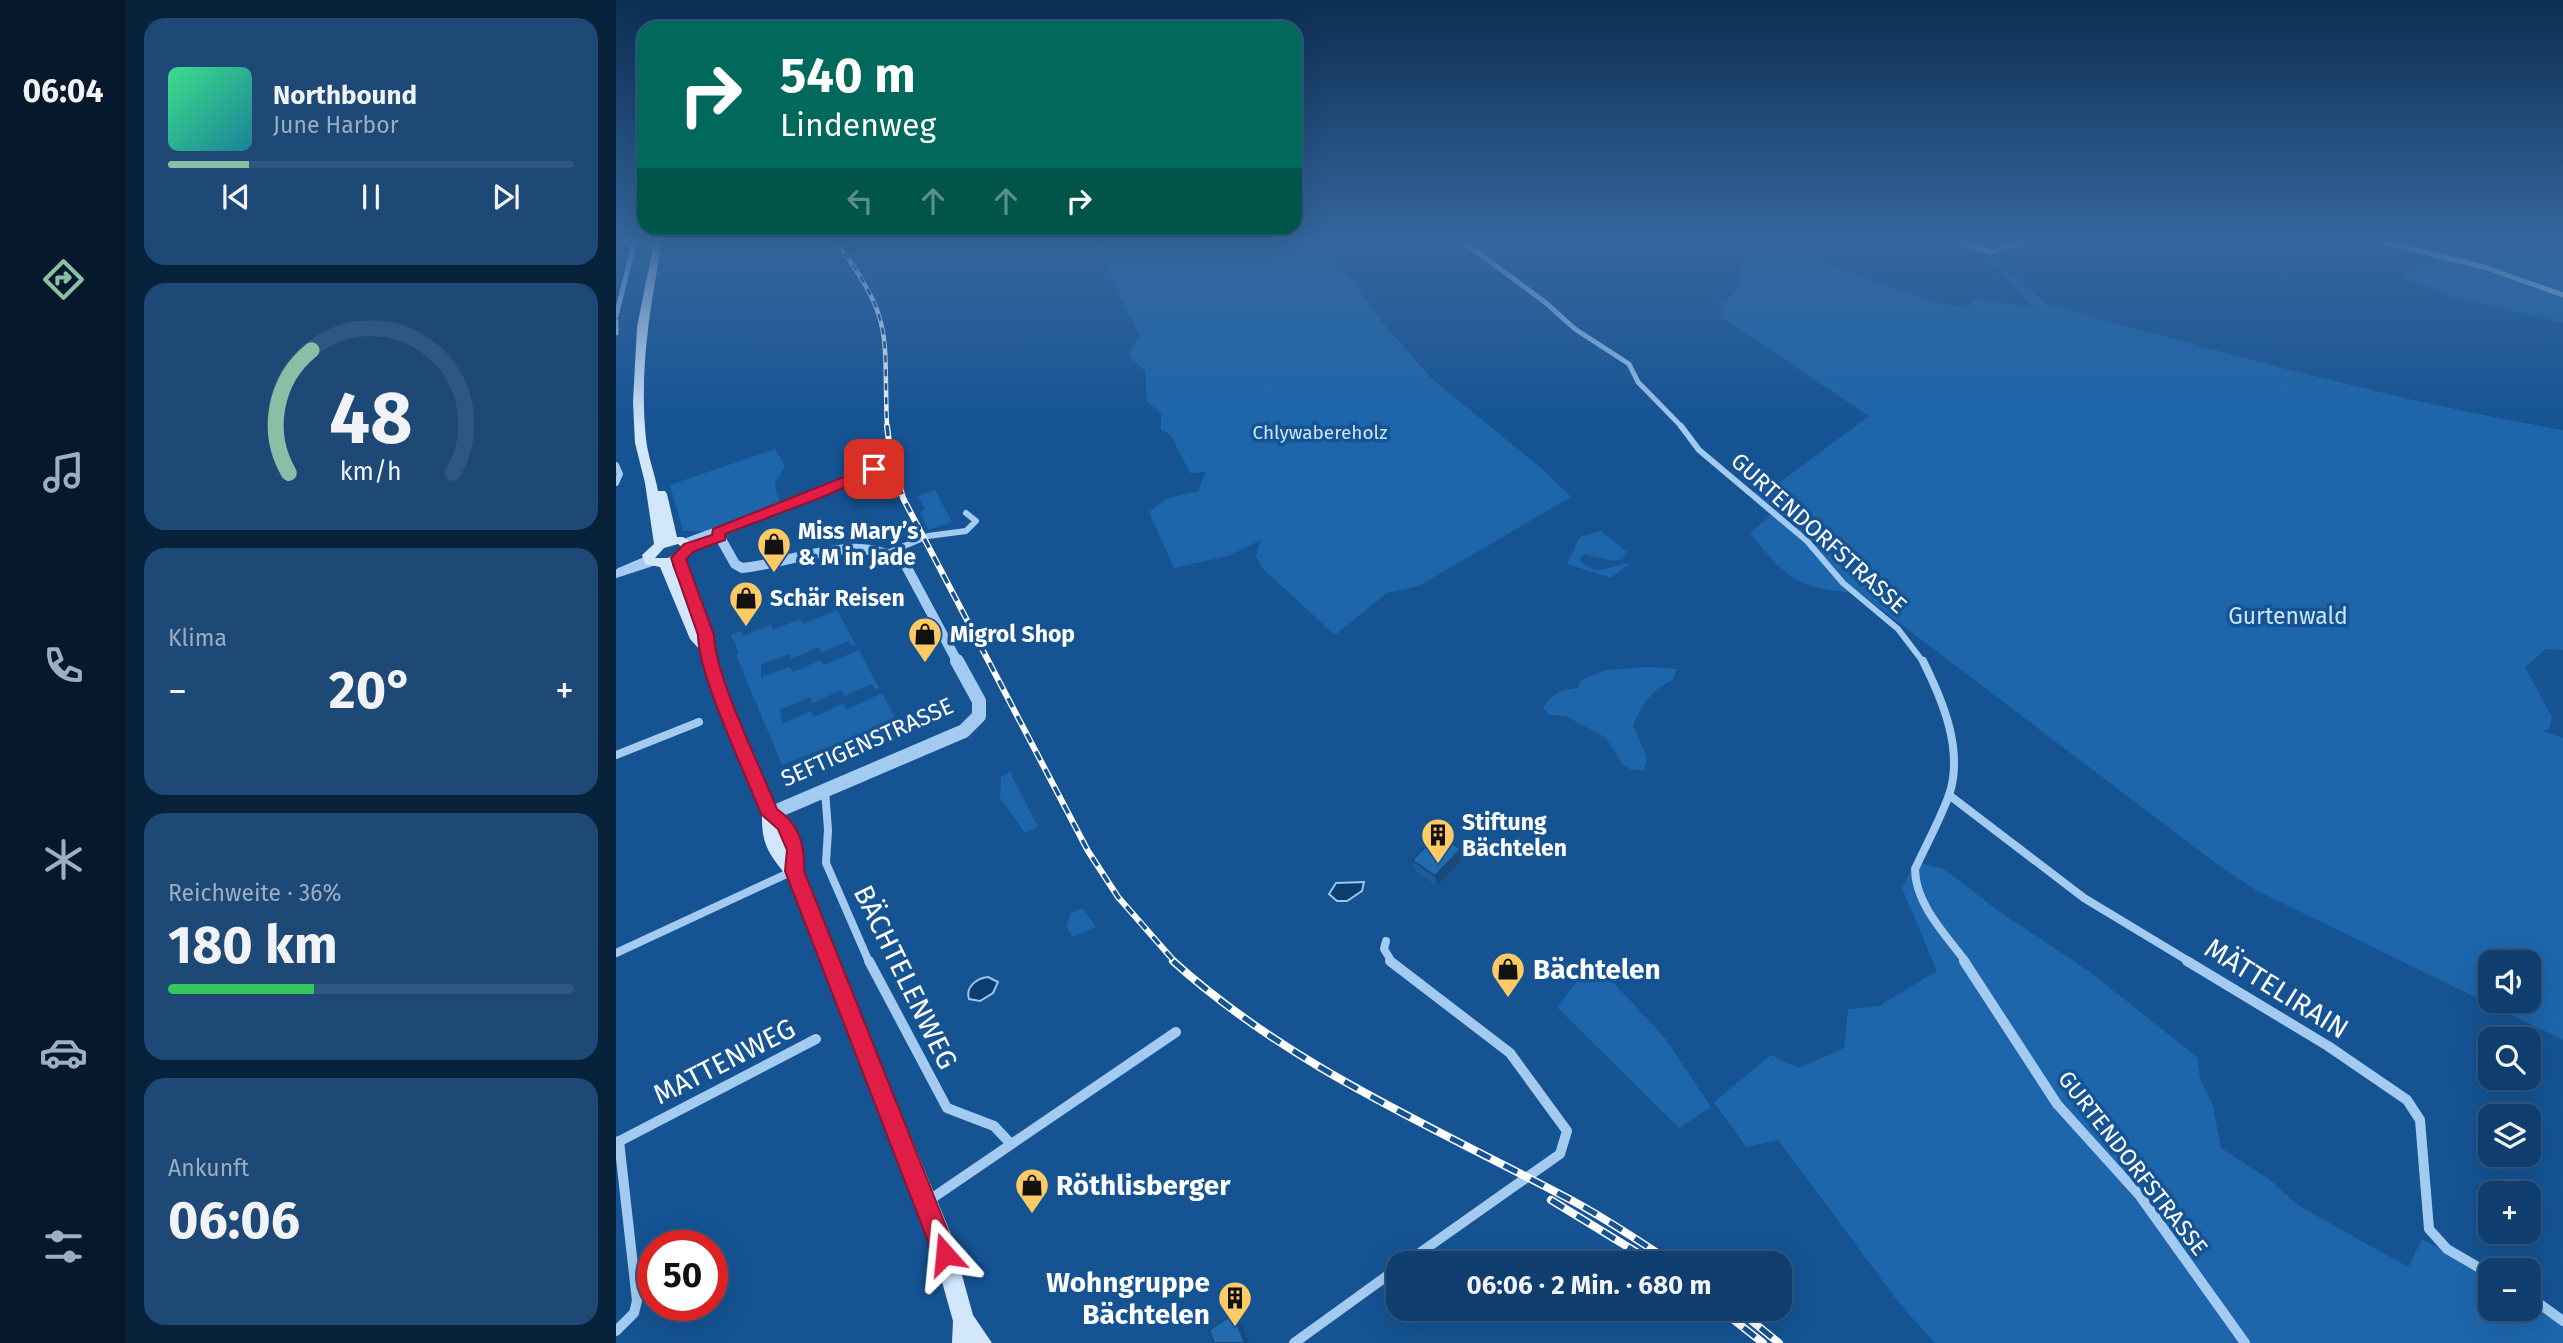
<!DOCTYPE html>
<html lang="de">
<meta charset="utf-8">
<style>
:root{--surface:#103e6e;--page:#1e4976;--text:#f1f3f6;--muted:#9caec2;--line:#305781;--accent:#8abfa5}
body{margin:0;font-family:"Fira Sans",sans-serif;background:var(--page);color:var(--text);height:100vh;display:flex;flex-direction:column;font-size:26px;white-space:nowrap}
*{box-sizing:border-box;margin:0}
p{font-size:23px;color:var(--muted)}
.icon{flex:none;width:38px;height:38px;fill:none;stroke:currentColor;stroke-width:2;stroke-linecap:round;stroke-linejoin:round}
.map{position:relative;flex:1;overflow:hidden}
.panel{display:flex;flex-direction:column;gap:18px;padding:18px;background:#09223c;width:490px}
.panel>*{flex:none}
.top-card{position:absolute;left:21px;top:21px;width:665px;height:214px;border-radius:21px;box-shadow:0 7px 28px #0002,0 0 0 2px var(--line);background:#00695c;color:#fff;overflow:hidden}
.controls{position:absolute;left:1862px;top:950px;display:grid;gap:14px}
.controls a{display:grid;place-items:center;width:63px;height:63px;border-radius:14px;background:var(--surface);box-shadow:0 7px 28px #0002,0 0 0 2px var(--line);font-size:35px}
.speed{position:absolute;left:21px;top:1230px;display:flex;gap:14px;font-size:35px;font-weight:700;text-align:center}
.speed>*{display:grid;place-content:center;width:91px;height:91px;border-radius:50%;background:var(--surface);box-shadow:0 7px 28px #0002,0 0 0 2px var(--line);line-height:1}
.speed .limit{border:10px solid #d22;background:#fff;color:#111}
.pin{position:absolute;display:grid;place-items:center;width:60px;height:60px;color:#fff;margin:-30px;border-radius:14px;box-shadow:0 4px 10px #0006}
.me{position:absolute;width:77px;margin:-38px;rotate:342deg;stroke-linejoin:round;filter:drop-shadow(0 0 5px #0008)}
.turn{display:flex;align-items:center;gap:24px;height:147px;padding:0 28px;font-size:32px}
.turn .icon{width:91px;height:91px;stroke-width:2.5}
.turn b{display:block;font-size:49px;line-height:60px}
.lanes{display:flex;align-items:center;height:66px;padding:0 28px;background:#0003;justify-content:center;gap:35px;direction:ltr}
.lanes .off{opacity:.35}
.big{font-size:52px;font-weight:700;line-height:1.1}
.panel .card{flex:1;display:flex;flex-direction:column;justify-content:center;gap:10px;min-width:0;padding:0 24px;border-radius:21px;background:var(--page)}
.panel .dial{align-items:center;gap:0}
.dial svg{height:182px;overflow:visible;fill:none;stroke:var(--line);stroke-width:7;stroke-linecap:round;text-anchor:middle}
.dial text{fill:var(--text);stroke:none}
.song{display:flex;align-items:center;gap:21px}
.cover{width:84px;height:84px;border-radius:10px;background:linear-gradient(135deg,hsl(150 70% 55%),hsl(190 70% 35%))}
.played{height:7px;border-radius:4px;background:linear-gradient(90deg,var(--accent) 20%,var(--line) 20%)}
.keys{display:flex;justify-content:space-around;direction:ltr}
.heat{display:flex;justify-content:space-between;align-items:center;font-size:38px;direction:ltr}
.charge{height:10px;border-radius:5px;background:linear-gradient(90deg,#34c759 36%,var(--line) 0)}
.trip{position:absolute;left:770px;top:1251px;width:406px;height:70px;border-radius:21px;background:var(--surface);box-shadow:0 7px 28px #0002,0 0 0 2px var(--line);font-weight:700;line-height:70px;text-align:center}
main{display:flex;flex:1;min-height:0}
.dock{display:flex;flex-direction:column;width:126px;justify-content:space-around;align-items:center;background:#06192c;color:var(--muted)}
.dock .icon{width:49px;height:49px}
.dock .active{color:var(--accent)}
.dock b{font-size:32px;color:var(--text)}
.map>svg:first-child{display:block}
.green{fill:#1d66ac;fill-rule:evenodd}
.water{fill:#0d3d6f;stroke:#95c7f4;stroke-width:2}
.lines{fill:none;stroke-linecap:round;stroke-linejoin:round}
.minor-far3{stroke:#a3cbf1;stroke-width:5}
.minor-far2{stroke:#a3cbf1;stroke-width:6}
.minor-far1{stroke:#a3cbf1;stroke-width:8}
.minor{stroke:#a3cbf1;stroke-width:10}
.tertiary-far1{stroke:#a3cbf1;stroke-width:10}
.tertiary{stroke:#a3cbf1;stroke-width:14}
.secondary{fill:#d2e6fc;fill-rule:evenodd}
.rail-far2-casing{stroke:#fff;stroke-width:4.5}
.rail-far1-casing{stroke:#fff;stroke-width:6}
.rail-casing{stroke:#fff;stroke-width:8}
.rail-far2{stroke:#155393;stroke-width:2.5;stroke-dasharray:7;stroke-linecap:butt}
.rail-far1{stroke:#155393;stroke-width:3.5;stroke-dasharray:10;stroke-linecap:butt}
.rail{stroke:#155393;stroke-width:5;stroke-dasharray:15;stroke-linecap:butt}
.wall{fill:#1e5c98}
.shaded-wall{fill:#184b7c}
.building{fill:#236bb1;stroke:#184b7c;stroke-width:2}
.route{fill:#e11d48;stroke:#92132f;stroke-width:2}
.labels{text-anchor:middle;stroke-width:7;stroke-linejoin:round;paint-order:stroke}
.far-park-label{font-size:19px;fill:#cae4fc;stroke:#155393}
.poi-label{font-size:23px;font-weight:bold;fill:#fff;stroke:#155393;text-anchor:start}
.street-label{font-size:23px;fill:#fff;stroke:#155393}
.park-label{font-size:23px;fill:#cae4fc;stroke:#155393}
.near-poi-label{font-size:28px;font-weight:bold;fill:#fff;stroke:#155393;text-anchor:start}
.near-street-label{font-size:28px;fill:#fff;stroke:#155393}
</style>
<main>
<nav class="dock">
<b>06:04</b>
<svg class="icon active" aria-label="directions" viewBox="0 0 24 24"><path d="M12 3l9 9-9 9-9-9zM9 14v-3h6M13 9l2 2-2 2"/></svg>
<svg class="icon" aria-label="music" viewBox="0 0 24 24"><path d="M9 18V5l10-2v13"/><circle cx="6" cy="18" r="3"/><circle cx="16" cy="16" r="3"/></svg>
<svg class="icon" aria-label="phone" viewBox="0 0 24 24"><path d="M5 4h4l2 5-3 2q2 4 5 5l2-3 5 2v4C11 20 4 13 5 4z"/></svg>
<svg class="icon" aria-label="climate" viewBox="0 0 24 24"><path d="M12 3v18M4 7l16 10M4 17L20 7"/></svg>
<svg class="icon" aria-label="car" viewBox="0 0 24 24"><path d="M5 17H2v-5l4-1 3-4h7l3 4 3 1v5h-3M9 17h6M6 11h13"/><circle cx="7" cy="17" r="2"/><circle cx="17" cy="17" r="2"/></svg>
<svg class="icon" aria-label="filters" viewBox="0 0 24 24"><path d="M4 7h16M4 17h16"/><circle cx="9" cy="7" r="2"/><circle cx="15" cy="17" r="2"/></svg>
</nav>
<section class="panel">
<div class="card">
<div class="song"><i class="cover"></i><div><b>Northbound</b><p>June Harbor</p></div></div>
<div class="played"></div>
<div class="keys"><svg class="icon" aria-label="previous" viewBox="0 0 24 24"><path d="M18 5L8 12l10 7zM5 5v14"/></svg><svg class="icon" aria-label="pause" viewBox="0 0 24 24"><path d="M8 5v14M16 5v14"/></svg><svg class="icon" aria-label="next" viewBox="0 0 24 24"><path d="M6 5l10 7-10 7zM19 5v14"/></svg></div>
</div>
<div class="card dial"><svg viewBox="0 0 100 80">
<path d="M14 69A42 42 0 1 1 86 69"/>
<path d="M14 69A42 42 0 0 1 24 15" stroke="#8abfa5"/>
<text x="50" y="56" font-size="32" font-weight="700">48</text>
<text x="50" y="72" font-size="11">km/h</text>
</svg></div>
<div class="card"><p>Klima</p>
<div class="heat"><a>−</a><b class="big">20°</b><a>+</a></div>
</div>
<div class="card"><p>Reichweite · 36%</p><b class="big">180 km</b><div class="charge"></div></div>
<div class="card"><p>Ankunft</p><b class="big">06:06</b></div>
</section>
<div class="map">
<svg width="1947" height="1343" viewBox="0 0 1947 1343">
<rect width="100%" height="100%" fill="#155393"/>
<g class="green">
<path d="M484,242H697L738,282L766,322L817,380L924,467L955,497L803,586L771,593L719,635L647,569L640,556L645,540L612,556L558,568L533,512L552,498L582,491L590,472L574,473L554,434L545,430V413L531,401L529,371L513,356L523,335L501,291Z"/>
<path d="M1136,242H1162L1171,249L1317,303L1352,306L1359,299L1418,308L1369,258H1377L1431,304L1450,310C1615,354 1779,401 1947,430V650L1930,649L1909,667L1936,717L1933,729L1927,731L1947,738V1040L1640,890L1602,865L1244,593C1183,590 1171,580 1134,533L1158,512L1136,493L1159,486L1253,416L1108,319L1103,302L1113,298L1123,286C1120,270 1124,267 1138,258ZM1874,962H1913V1001H1874Z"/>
<path d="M1770,242H1947V294L1886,272Z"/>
<path d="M1817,257L1868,268L1947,296V323L1833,296L1786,277L1801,264L1815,266L1819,262Z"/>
<path d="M159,449L169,466L159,484L164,505L96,532L67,531L54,485Z"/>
<path d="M319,490L336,522L312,530L304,512L309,510L302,496Z"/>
<path d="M985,531L1010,551L1007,559L998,561L968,554L964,558C976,580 997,564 1014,563L995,578L951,564L964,537Z"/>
<path d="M221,610L240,645L236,646L233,641L206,652L203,647L175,659L173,654L145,665V678L174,667L177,672L205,660L208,665L243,650L263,688L259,689L256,684L228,696L225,690L197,703L194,697L164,710L166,724L195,711L198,717L227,704L230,710L266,693L288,734L285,736L281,730L252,743L249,737L219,751L217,745L166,765L120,655L123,653L115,635L124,631L127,636L154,625L157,630L184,619L187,624Z"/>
<path d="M1032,667L1061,669L1057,680C1036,689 1025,705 1017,726L1031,757L1028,771L1014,769L1006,763L990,738L950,716L934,715L927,708C937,693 945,689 962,688L965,680L990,670Z"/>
<path d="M394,772L422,827L409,833L384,798L385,777Z"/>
<path d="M1300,862L1328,869L1384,912L1474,972L1581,1057L1584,1078L1597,1106L1605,1148L1654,1180L1683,1206L1792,1267L1806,1239L1874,1277V1309H1913V1298L1947,1325V1343H1319L1284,1304L1162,1140L1130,1147L1098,1102L1155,1055L1182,1068L1228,1048L1232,1009L1263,1006L1321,971L1286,888Z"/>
<path d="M467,908L480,927L457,937L450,926L455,913Z"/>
<path d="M977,961L1048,1037L1095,1107L1063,1128L941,1007Z"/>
</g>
<g class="water">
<path d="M748,882L746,891L731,901H721L713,894L720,883Z"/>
<path d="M372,977L382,982L377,993L364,1001L353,999C349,987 361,978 372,977Z"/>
</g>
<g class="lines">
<g class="minor-far3">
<path d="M848,242L930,303L959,329L1013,364L1022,382L1066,427"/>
<path d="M1341,242L1374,252L1406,242"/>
<path d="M1767,242L1868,267L1947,295"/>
<path d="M0,316L16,252L15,242"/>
<path d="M0,321V333"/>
</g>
<g class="minor-far2">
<path d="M1065,426L1083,450L1191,541L1227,583L1282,629L1308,663"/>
<path d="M0,465L4,474L0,483"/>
<path d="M101,532L205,493L261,467"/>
<path d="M274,552L312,536L350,531L360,521L350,513"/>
<path d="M3,571L31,559"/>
<path d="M0,575L37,563"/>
</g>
<g class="minor-far1">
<path d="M1307,661C1327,701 1348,751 1333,795C1324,820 1310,845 1299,869C1299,904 1330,935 1350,962"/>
<path d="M0,755L83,722"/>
<path d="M209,790L212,830L210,863L253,962"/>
<path d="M1333,795L1468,898L1574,962"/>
<path d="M770,941L768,949L776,962"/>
<path d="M0,953L177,871"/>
</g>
<g class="minor">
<path d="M253,961L331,1108L378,1126L395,1144"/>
<path d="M774,961L894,1053L951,1131L944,1154L788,1264"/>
<path d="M1348,961L1441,1104L1524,1196L1629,1343"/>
<path d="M1571,961L1712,1046L1791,1100L1804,1120L1813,1229L1831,1249L1874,1274"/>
<path d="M0,1143L200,1039"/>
<path d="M312,1201L560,1032"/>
<path d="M1913,1296L1947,1321"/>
<path d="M0,1331L18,1313L21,1301L3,1141"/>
<path d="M678,1343L782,1268"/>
</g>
<path class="tertiary-far1" d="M71,543L101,532L119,564L126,568C178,563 242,530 289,564L342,663"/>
<path class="tertiary" d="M154,814L348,731L363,716V701L341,661"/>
<path class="secondary" d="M38,242H46C34,309 23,370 30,439C32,457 39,474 42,491H49L51,494L61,537H67L79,545L69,559L97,635L99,652L113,698L160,810C181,825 188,847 186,872L334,1232L357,1315L376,1343H336L337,1321L312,1232L175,883C157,856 145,851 146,814L99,698L85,651L74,639L44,567L29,564L26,555L38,544L29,483L19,443L17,402L21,327ZM62,544L66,547L63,552L52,558H39L48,548ZM58,564L69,594L56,565Z"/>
<g class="rail-far2-casing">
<path id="rail-far2" d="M220,242C280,321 267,335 271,427"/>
</g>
<g class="rail-far1-casing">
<path id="rail-far1" d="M271,426L274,451L287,498L472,851L502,897L559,962"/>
</g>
<g class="rail-casing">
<g id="rail">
<path d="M557,961C673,1066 818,1127 955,1200C991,1219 1025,1243 1059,1264"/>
<path d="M935,1200L1040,1264"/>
<path d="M1104,1309L1147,1343"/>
<path d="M1121,1309L1163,1343"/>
</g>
</g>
<use href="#rail-far2" class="rail-far2"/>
<use href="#rail-far1" class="rail-far1"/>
<use href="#rail" class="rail"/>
</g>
<path class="wall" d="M847,859L821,886L798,870L796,860Z"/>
<g class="shaded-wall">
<path d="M845,849L847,859L821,886L819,876Z"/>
<path d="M617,1314L623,1320L633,1343H629Z"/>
</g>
<g class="building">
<path d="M822,834L845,849L819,876L796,860Z"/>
<path d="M617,1314L629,1343H598L593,1330Z"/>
</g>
<linearGradient id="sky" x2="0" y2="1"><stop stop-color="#0c2e51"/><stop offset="0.56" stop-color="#35669e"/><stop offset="1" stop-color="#35669e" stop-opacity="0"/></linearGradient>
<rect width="1947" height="430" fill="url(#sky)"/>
<path class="route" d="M258,465L262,466V472L209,496L109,534V540L78,551L70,559L98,635C98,674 145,768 161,809C183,824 189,845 188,871L341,1254L338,1263L329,1266L320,1263L317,1254L169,871L171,850L162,829L145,814C129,772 82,675 82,635L55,558L68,544L96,535L97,529Z"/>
<defs>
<g id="shop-pin" transform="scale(1.75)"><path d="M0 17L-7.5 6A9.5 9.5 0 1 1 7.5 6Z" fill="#ffc963" stroke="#155393"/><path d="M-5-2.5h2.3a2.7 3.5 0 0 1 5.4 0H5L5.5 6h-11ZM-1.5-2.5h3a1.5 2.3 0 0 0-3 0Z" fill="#111"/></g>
<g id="building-pin" transform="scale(1.75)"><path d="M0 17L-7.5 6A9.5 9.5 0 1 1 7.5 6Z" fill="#ffc963" stroke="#155393"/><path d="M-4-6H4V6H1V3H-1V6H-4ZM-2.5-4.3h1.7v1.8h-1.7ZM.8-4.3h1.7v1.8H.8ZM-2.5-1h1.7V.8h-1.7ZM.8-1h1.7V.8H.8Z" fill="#111"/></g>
</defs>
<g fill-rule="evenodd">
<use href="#shop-pin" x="158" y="544"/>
<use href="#shop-pin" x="130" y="598"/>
<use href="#shop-pin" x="309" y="634"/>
<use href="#building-pin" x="822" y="835"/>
<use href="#shop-pin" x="892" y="969"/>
<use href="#shop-pin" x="416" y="1185"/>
<use href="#building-pin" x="619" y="1298"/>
</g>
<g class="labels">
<g class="far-park-label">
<text x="704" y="439">Chlywabereholz</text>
</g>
<g class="poi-label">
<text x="182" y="539">Miss Mary’s<tspan x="182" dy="26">&amp; M in Jade</tspan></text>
<text x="154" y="606">Schär Reisen</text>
<text x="334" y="642">Migrol Shop</text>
<text x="846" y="830">Stiftung<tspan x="846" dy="26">Bächtelen</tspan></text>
</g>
<g class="street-label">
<text transform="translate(1203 533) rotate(42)" y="8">GURTENDORFSTRASSE</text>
<text transform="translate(251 742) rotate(-24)" y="8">SEFTIGENSTRASSE</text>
<text transform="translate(1517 1163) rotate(52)" y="8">GURTENDORFSTRASSE</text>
</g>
<g class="park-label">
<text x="1672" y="624">Gurtenwald</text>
</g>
<g class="near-poi-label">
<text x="917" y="979">Bächtelen</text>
<text x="440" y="1195">Röthlisberger</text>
<text x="594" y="1292" text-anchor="end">Wohngruppe<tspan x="594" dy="32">Bächtelen</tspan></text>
</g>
<g class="near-street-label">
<text transform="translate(290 977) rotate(64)" y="10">BÄCHTELENWEG</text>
<text transform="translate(1661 988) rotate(32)" y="10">MÄTTELIRAIN</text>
<text transform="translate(108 1061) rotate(-27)" y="10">MATTENWEG</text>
</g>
</g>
</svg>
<div class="controls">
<a><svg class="icon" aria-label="sound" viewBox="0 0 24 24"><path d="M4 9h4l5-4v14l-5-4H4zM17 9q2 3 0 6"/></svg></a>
<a><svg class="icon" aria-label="search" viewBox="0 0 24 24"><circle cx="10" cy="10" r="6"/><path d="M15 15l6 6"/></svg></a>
<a><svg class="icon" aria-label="layers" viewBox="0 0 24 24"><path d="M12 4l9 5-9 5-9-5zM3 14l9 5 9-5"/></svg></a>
<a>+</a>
<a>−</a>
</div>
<div class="speed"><div class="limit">50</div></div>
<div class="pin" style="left:258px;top:469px;background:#d93025"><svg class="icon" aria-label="arrive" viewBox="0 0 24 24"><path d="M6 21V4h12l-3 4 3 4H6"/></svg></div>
<svg class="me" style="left:329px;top:1254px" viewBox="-20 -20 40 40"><path d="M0-17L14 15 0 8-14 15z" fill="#e11d48" stroke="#fff" stroke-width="4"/></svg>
<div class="trip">06:06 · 2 Min. · 680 m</div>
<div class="top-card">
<div class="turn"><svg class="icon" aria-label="right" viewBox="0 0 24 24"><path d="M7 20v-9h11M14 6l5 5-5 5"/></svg><div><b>540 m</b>Lindenweg</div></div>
<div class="lanes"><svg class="icon off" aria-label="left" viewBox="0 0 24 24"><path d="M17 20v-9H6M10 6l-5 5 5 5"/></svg><svg class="icon off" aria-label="ahead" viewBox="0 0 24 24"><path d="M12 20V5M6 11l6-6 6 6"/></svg><svg class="icon off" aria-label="ahead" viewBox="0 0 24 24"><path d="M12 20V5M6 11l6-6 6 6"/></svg><svg class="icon" aria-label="right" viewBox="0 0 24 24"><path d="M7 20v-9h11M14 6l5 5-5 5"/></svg></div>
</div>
</div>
</main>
